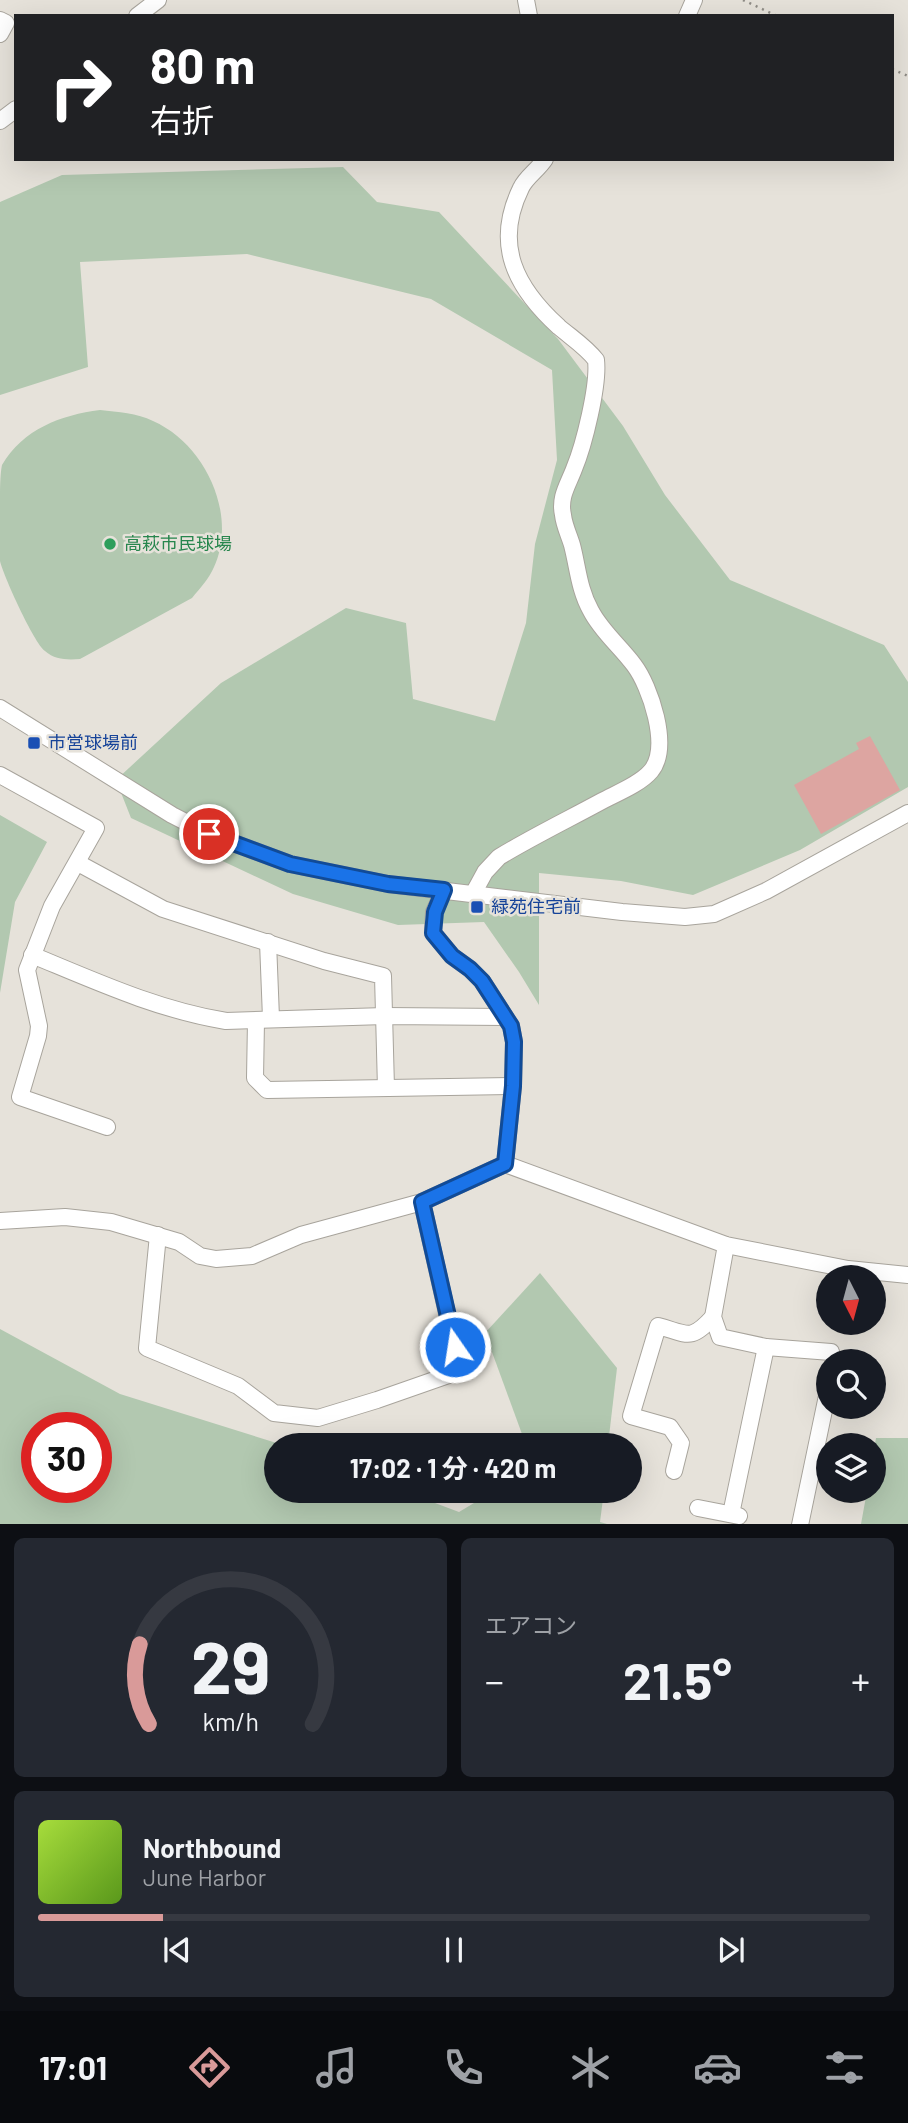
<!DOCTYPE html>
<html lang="ja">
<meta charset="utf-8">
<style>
:root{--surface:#171b24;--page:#242831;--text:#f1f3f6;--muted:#9ea1a6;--line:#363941;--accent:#d99a99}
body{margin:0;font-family:Barlow,"Noto Sans JP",sans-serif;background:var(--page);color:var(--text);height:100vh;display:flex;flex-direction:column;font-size:26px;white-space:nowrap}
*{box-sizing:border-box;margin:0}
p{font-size:23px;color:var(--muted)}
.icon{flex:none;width:38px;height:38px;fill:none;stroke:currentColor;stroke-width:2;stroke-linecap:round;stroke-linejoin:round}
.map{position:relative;height:1524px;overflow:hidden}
.drawer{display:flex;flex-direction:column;gap:14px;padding:14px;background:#0d0f14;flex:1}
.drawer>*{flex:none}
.hud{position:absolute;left:14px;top:14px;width:880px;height:147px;border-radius:0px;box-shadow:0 7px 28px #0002;background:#202124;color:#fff;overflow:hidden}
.needle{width:46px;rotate:174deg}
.controls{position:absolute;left:816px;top:1265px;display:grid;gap:14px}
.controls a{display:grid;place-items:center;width:70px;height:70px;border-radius:50%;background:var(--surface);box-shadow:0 7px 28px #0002;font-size:35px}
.speed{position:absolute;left:21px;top:1412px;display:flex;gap:14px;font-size:35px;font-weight:700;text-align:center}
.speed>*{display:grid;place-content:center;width:91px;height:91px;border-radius:50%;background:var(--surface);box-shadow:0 7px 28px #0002;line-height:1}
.speed .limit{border:10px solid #d22;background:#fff;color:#111}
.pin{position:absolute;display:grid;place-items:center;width:60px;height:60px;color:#fff;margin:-30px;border:4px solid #fff;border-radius:50%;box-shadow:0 2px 7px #0007}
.me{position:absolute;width:77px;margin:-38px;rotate:347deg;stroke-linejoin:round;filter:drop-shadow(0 0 5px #0008)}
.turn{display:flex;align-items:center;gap:24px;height:147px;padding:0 21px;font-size:32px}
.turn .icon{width:91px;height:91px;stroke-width:2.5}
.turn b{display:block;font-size:49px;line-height:60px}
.big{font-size:52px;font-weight:700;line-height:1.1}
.drawer .card{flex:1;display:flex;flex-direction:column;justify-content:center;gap:10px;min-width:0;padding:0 24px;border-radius:10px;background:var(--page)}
.drawer .dial{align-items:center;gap:0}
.dial svg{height:182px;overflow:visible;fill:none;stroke:var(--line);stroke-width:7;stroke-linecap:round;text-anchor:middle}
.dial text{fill:var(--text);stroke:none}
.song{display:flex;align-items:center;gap:21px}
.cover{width:84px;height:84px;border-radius:10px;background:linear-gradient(135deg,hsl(80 70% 55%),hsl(90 70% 35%))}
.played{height:7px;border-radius:4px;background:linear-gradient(90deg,var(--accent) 15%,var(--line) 15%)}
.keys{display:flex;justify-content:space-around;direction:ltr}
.heat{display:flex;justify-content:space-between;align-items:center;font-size:38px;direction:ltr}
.drawer .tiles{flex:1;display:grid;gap:14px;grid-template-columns:1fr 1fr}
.card:last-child{grid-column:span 2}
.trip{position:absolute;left:264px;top:1433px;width:378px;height:70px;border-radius:35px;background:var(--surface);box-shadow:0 7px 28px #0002;font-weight:700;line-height:70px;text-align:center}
.tabs{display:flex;height:112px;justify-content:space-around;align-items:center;background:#090b0e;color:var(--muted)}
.tabs .icon{width:49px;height:49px}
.tabs .current{color:var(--accent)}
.tabs b{font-size:32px;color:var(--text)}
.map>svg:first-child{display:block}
.green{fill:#b2c8b0;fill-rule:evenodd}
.building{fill:#dda5a1}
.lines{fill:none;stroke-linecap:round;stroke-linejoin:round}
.minor-casing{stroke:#a8a49c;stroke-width:18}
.path{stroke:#8f8c86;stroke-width:2.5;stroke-dasharray:2 5;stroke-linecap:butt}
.minor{stroke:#fff;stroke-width:16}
.route-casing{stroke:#114b97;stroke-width:18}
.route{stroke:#1a73e8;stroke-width:12}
.leisure-dot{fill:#2e9e5b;stroke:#e6e2da;stroke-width:2.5}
.transit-dot{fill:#1a4fb4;stroke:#e6e2da;stroke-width:2.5}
.labels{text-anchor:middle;stroke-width:5;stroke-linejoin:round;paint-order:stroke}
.leisure-label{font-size:18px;fill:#27864d;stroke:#e6e2da;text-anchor:start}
.transit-label{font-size:18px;fill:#164399;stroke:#e6e2da;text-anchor:start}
</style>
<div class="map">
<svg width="908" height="1525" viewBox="0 0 908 1525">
<rect width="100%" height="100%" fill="#e6e2da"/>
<g class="green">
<path d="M343,167L377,202L439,212L558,339L623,426L665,495L730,580L884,645L908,682V787L800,850L693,895L621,881L539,873V1005L519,972L484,922L398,925L293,894L131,818L116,780L221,683L346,608L406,623L413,699L495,721L526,623L535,544L557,460L552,370L431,299L247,254L80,262L88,367L0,395V202L62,175Z"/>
<path d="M100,410C118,412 137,413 153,421C205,444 238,514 214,567C209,579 200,588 192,598L80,659C68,660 55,660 45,651C34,643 3,575 0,561C0,543 0,520 0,502C0,491 0,474 2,465C23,429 61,415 100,410Z"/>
<path d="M0,815L47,842L15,902L0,993Z"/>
<path d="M540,1273L617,1368L608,1445H526L485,1333Z"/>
<path d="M0,1329L120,1394L283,1445L276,1446V1491H403L459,1512L494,1491H604L600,1522L607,1524H0ZM96,1428V1488H37V1428Z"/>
<path d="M876,1438H908V1524H861L867,1491H873V1455Z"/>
</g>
<path class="building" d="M870,736L900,790L821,834L794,785L859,749L856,743Z"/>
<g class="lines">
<g class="minor-casing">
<g id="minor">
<path d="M526,0L529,16"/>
<path d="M137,16L158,0"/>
<path d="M687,16L694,0"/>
<path d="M0,20L6,23L0,34"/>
<path d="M0,121L16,109"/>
<path d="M0,708L172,815L209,834L290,864L388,884L622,912L685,917L714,914L766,891L908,813"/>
<path d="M0,775L96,828L52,906L27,970L39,1026L38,1036L20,1097L107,1127"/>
<path d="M78,863L163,909L324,961L383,976L386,1088"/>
<path d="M444,890L434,912L433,933L452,956L470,969L482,981L511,1026L514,1042L513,1086L505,1164"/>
<path d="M473,894L485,872L499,857C532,837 567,820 602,801C617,793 640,784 651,771C671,747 650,686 634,665C620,646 602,632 591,611C579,590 578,568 572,545C569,535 564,525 563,515C559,497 568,485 574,469C584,445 599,385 596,360C586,347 572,338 559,327C516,288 493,245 521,188C526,177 538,170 545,159"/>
<path d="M268,942L271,1018"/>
<path d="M32,955C95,981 158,1010 226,1021L385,1016L505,1017"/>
<path d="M256,1021L255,1078L267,1090L513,1086"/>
<path d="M0,1221L65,1217L111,1222L179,1242L200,1256L216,1259L252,1256L301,1235L422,1202L505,1164L726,1245L848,1269L908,1275"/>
<path d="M158,1235L147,1348L238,1386L274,1413L318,1418L377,1400L460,1371L422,1202"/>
<path d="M726,1245L713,1317L720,1337L766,1347L831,1352L834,1362"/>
<path d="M674,1471L681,1443L670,1427L631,1416L658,1326C688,1334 690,1342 713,1317"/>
<path d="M698,1508L739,1516"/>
<path d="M731,1514L766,1347"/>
<path d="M800,1525L828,1391"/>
</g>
</g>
<g class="path">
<path d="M743,0L777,16"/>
<path d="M892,69L908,76"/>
</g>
<use href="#minor" class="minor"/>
</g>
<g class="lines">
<g class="route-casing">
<path id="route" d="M209,834L290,864L388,884L444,890L435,912L433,933L452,956L470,969L482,981L511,1026L514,1042L513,1086L505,1164L422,1202L455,1347"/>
</g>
<use href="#route" class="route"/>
</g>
<circle class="leisure-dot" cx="110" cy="544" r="7"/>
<g class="transit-dot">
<rect x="27" y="736" width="14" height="14" rx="3.5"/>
<rect x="470" y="900" width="14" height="14" rx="3.5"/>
</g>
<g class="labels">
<g class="leisure-label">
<text x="124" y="550">高萩市民球場</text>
</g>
<g class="transit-label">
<text x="48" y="749">市営球場前</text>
<text x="491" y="913">緑苑住宅前</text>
</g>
</g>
</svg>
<div class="controls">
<a><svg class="needle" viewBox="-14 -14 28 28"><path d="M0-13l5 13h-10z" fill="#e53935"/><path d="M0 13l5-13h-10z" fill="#9ea1a6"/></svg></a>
<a><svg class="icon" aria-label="search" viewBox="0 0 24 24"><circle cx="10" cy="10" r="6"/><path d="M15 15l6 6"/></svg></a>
<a><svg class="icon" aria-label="layers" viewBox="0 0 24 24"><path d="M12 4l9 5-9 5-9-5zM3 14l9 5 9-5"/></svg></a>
</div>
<div class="speed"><div class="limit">30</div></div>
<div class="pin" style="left:209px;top:834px;background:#d93025"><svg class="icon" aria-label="arrive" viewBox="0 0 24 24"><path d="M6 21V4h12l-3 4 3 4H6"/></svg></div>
<svg class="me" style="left:455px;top:1347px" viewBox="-20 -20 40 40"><circle r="17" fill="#1a73e8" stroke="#fff" stroke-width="3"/><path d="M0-11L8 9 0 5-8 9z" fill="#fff"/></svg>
<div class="trip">17:02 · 1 分 · 420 m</div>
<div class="hud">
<div class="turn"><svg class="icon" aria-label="right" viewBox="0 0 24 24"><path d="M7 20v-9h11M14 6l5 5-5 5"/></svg><div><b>80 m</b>右折</div></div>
</div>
</div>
<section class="drawer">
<div class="tiles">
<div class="card dial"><svg viewBox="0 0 100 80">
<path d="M14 69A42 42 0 1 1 86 69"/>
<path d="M14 69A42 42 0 0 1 10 34" stroke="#d99a99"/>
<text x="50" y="56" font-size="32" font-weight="700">29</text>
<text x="50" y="72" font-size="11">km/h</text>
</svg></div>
<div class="card"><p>エアコン</p>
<div class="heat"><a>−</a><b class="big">21.5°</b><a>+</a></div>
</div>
<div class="card">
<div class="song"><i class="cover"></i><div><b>Northbound</b><p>June Harbor</p></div></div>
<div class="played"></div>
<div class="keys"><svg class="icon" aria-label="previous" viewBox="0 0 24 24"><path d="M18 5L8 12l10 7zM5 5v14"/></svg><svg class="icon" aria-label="pause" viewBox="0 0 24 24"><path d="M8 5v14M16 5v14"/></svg><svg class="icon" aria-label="next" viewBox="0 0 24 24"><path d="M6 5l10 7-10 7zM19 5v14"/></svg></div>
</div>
</div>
</section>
<nav class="tabs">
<b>17:01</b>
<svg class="icon current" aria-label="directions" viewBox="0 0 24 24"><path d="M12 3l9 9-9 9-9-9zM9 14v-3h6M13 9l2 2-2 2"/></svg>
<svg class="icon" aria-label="music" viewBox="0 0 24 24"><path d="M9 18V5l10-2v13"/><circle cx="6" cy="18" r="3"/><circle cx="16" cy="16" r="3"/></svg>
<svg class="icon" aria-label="phone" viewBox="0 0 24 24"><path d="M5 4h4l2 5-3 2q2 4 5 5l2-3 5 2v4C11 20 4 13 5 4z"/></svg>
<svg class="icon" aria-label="climate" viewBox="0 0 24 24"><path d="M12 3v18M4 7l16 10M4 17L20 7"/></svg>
<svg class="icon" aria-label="car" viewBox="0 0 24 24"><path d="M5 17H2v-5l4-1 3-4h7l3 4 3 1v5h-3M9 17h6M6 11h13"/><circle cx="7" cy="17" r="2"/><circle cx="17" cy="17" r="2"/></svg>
<svg class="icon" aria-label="filters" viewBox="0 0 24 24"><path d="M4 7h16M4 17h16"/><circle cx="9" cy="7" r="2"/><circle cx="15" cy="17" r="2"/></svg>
</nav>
